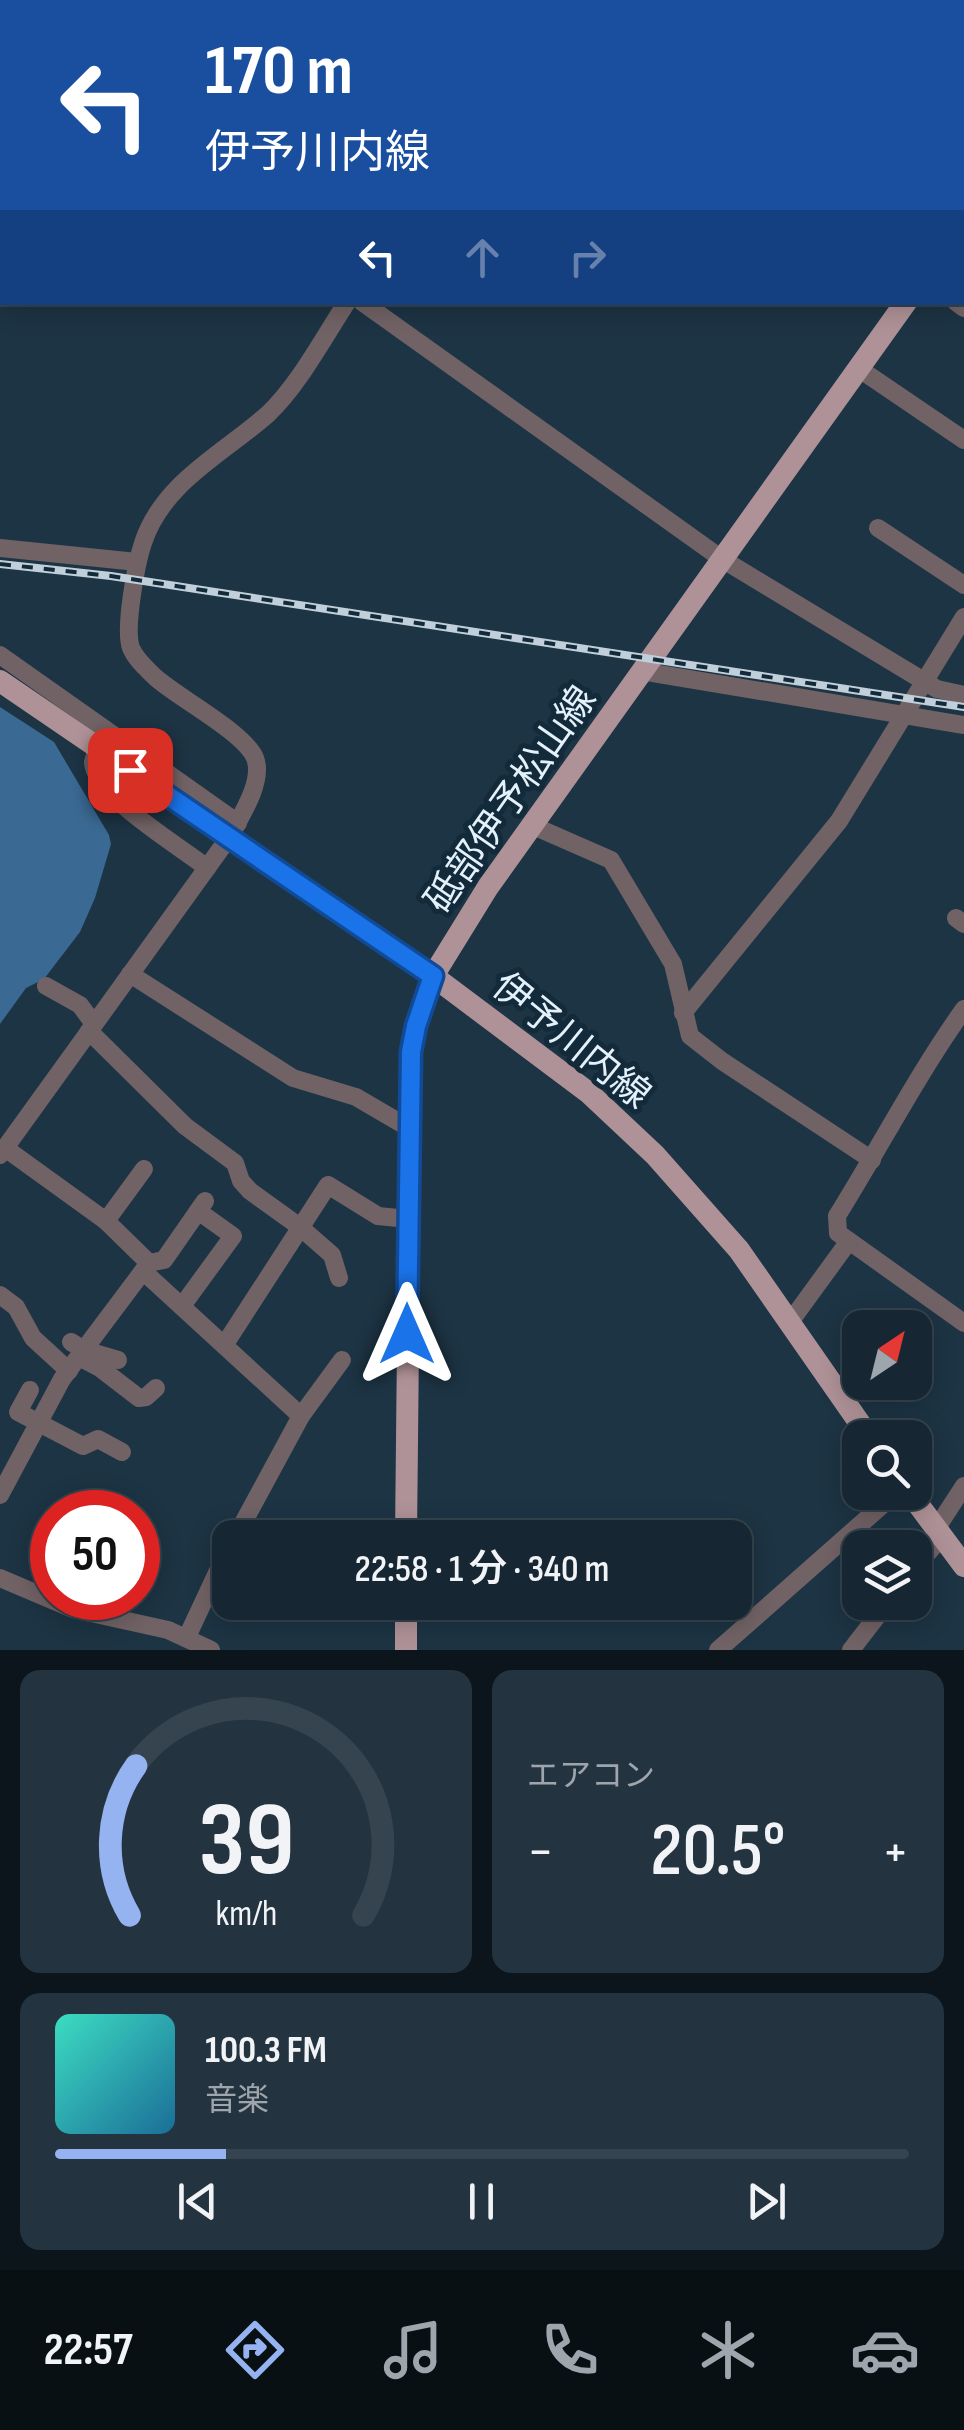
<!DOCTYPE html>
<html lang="ja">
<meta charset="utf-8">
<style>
:root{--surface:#162733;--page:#23333f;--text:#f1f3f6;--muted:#9ea5ac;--line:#35444e;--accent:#95b2f1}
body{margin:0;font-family:"Sofia Sans Condensed","Noto Sans JP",sans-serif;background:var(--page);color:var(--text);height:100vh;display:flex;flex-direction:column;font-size:38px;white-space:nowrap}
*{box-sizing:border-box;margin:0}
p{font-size:32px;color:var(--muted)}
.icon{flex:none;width:55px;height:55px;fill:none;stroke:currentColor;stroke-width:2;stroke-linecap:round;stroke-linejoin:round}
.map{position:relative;height:1650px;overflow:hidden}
.panel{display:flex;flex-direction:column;gap:20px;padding:20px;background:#0c151c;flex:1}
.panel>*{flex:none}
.hud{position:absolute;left:0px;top:0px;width:965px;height:305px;box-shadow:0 5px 25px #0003,0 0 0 2px var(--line);background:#1a4fa0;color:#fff;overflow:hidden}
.needle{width:65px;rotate:35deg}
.controls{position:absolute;left:842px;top:1310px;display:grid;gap:20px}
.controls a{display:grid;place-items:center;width:90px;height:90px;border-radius:20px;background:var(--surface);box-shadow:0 5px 25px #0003,0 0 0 2px var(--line);font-size:50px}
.speed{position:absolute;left:30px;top:1490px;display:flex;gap:20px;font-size:50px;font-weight:700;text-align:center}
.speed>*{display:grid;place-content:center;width:130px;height:130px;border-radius:50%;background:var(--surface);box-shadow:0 5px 25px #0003,0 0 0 2px var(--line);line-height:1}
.speed .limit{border:15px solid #d22;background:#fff;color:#111}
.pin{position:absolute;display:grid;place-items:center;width:85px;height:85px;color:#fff;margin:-42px;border-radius:20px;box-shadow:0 5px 15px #0006}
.me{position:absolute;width:110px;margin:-55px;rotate:0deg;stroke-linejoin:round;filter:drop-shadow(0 0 8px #0008)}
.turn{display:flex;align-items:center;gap:35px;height:210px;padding:0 40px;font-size:45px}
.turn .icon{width:130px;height:130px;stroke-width:2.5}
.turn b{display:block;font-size:70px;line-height:85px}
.lanes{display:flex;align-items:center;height:95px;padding:0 40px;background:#0003;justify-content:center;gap:50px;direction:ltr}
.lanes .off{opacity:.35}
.big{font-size:75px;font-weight:600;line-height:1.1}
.panel .card{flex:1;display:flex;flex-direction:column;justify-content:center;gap:15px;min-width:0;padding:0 35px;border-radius:20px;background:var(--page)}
.panel .dial{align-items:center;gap:0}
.dial svg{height:260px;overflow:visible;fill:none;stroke:var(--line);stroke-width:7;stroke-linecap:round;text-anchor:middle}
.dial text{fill:var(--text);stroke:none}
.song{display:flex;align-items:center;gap:30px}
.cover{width:120px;height:120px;border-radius:15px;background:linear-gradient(135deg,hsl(170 70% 55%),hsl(200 70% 35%))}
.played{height:10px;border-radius:5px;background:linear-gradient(90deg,var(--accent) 20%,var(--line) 20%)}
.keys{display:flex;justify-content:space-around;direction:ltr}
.heat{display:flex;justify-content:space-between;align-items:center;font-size:55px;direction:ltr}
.panel .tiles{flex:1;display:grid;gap:20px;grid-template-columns:1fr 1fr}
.card:last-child{grid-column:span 2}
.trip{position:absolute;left:212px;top:1520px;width:540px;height:100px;border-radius:20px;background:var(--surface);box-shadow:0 5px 25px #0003,0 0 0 2px var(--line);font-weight:600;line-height:100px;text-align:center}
.tab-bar{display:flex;height:160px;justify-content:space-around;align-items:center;background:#091014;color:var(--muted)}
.tab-bar .icon{width:70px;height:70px}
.tab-bar .selected{color:var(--accent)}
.tab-bar b{font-size:45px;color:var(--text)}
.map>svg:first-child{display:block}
.water{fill:#3a6993}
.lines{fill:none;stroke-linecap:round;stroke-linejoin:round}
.minor{stroke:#716265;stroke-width:18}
.major{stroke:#af9297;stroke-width:22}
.rail-casing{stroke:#c0cfda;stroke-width:8}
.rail{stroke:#132a3a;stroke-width:4;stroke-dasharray:11;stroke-linecap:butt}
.route-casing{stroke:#114b97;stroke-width:25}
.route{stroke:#1a73e8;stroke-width:18}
.labels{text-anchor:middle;stroke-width:10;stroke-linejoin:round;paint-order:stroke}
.street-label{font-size:38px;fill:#e3f1fb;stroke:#132a3a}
</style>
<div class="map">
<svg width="964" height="1650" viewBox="0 0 964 1650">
<rect width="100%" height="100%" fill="#1d3444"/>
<path class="water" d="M0,707L54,742L109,835L111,844L95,898L80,932L44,979L26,988L0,1024Z"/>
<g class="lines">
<g class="minor">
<path d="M540,2L542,0"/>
<path d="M362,302L722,559L937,689L964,695"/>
<path d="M956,302L964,308"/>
<path d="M858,368L964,440"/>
<path d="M878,528L964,585"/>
<path d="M0,548L137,562"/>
<path d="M0,655L238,823"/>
<path d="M641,671L964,725"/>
<path d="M98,747C97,749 93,761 93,762C94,796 181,847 207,868"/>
<path d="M531,825L611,860L673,964L690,1036L722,1061L872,1160"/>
<path d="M956,918L964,924"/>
<path d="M130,974L293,1078L356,1097L409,1128"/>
<path d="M46,986L80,1005L94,1024"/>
<path d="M964,1009C917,1075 880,1147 837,1216L838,1233L964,1323"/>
<path d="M683,1013L839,821L964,617"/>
<path d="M89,1031L185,1126L235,1163L241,1181L250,1191L300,1227L332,1255L339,1278"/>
<path d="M0,1155L230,836C241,816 264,781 255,758C244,732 178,698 155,677C146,668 136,660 131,648C124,629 136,564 143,543C163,482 223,454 268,414C298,386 324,337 347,302"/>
<path d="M106,1221L144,1169"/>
<path d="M149,1263L164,1260L205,1201"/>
<path d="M143,1271L301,1416L235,1538"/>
<path d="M0,1295L16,1307L33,1338L69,1371"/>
<path d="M182,1306L233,1236L198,1211"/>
<path d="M790,1322L849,1241"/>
<path d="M71,1342L84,1350L118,1360"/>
<path d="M225,1344L328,1185L378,1216L408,1219"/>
<path d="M79,1357L100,1368L139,1398L146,1397L156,1388"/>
<path d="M30,1390L18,1412L83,1446L98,1439L122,1452"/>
<path d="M301,1416L342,1360"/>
<path d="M0,1495L62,1379L149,1263L106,1221L5,1148"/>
<path d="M936,1529L964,1486"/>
<path d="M915,1567L942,1537"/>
<path d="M0,1578L73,1609L168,1630L211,1650"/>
<path d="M187,1637L230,1545"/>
<path d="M718,1650L897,1492"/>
<path d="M851,1650L888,1602"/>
</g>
<g class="major">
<path d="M962,225L964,223"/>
<path d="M0,681L433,976L589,1093L655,1155L739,1250L870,1438"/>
<path d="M909,1492L964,1566"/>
<path d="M406,1538L411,1052L416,1026L433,976L488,887L906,302"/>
<path d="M406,1650V1602"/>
</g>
<g class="rail-casing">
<path id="rail" d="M0,564L111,576L964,707"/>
</g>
<use href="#rail" class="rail"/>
</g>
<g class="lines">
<g class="route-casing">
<path id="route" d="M130,770L433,976L416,1026L411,1052L407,1334"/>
</g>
<use href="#route" class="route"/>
</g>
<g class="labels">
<g class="street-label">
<text transform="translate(510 799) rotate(-55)" y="13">砥部伊予松山線</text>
<text transform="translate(572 1040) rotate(39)" y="13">伊予川内線</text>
</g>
</g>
</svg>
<div class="controls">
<a><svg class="needle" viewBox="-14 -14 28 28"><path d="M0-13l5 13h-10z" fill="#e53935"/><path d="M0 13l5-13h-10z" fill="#9ea5ac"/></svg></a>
<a><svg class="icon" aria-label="search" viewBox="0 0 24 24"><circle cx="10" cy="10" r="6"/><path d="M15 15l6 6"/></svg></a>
<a><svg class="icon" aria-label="layers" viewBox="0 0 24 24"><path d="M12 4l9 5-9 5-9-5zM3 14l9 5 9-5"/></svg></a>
</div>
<div class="speed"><div class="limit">50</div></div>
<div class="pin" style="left:130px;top:770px;background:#d93025"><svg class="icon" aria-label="arrive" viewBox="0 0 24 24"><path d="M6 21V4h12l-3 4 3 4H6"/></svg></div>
<svg class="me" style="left:407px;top:1334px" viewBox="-20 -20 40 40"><path d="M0-17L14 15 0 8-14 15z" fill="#1a73e8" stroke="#fff" stroke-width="4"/></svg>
<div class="trip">22:58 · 1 分 · 340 m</div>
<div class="hud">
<div class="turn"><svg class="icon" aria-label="left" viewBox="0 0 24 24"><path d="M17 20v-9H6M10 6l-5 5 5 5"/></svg><div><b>170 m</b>伊予川内線</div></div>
<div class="lanes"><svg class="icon" aria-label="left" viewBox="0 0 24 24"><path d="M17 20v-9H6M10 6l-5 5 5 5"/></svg><svg class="icon off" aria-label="ahead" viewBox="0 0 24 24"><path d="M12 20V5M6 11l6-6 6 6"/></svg><svg class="icon off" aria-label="right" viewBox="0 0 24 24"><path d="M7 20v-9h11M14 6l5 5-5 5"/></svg></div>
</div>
</div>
<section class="panel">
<div class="tiles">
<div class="card dial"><svg viewBox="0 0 100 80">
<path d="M14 69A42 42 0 1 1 86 69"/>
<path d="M14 69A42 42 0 0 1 16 23" stroke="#95b2f1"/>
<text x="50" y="56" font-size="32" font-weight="700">39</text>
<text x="50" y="72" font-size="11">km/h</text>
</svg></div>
<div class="card"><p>エアコン</p>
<div class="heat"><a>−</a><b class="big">20.5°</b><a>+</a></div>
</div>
<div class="card">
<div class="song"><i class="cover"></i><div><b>100.3 FM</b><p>音楽</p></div></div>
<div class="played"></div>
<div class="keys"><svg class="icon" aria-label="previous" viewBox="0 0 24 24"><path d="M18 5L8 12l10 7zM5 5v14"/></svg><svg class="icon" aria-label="pause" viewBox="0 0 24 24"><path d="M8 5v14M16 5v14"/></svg><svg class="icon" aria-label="next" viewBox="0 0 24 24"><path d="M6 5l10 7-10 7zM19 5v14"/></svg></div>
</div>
</div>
</section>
<nav class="tab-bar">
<b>22:57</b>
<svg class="icon selected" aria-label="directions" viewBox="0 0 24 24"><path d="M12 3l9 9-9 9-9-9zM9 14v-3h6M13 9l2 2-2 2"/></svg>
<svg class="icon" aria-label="music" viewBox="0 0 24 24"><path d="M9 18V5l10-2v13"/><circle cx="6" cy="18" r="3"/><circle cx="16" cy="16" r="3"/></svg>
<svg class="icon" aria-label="phone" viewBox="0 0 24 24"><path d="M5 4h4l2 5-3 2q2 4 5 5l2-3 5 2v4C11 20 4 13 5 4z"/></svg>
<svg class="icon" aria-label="climate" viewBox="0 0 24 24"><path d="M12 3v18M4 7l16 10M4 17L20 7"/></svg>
<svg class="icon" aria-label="car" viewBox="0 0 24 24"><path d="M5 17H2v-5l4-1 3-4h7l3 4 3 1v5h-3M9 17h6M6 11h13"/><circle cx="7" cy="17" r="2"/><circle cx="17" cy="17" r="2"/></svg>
</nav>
